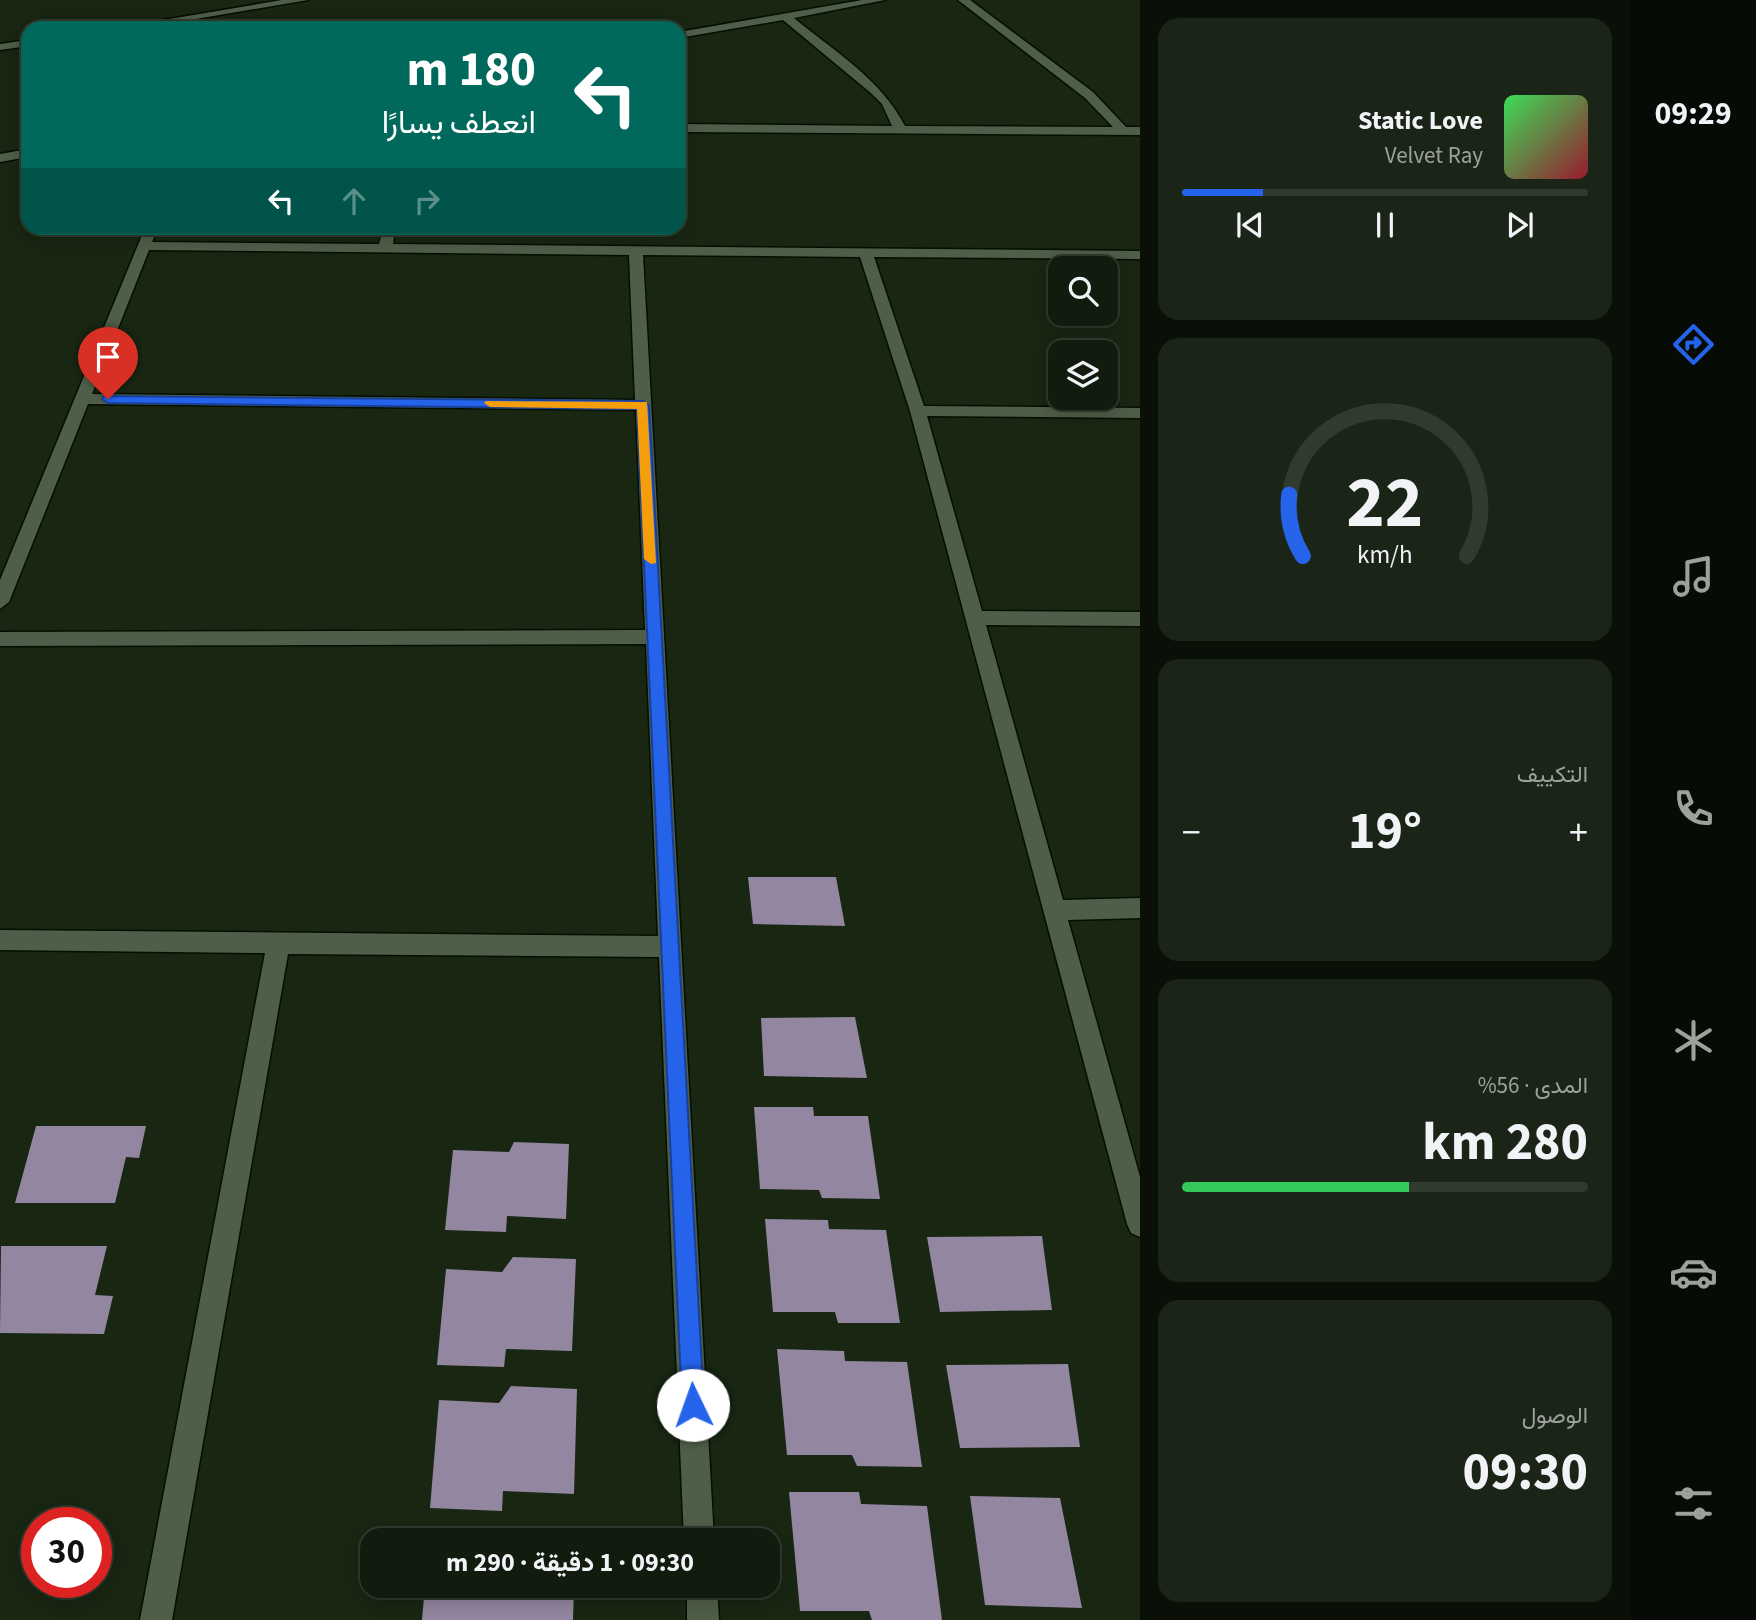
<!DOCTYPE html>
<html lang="ar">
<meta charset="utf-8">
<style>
:root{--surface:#121c0e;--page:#1b2517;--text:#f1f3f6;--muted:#9ca19e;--line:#313a2e;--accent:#2563eb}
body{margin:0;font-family:"Source Sans 3",Vazirmatn,sans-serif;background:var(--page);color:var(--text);direction:rtl;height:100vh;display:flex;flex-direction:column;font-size:26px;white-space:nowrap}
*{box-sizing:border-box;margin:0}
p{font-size:23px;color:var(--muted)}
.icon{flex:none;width:38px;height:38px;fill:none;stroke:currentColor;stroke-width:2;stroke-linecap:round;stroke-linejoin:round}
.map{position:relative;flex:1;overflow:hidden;direction:ltr}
.sheet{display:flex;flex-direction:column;gap:18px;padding:18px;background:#0a0f08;width:490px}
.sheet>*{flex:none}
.top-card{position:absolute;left:21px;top:21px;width:665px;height:214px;border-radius:21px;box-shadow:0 4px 18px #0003,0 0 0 2px var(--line);direction:rtl;background:#00695c;color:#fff;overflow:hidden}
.fabs{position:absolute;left:1048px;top:256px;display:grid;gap:14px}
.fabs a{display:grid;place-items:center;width:70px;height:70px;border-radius:14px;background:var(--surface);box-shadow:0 4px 18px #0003,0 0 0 2px var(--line);font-size:35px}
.speed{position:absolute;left:21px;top:1507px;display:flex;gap:14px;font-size:35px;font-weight:700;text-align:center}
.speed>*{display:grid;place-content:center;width:91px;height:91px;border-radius:50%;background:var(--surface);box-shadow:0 4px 18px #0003,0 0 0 2px var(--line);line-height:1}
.speed .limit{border:10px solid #d22;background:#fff;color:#111}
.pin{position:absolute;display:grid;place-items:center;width:60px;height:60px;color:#fff;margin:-72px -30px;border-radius:50% 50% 50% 0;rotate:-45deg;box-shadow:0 0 7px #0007}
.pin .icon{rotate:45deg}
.me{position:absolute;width:77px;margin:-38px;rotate:357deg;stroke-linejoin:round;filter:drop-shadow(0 0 5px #0008)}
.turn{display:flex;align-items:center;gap:24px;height:147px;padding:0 35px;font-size:32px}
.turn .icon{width:91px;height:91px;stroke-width:2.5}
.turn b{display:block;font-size:49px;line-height:60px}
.lanes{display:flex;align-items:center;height:66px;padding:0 35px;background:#0003;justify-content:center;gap:35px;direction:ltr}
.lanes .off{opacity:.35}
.big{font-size:52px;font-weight:700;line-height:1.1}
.sheet .card{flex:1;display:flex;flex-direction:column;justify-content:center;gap:10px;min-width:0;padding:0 24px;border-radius:21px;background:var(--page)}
.sheet .dial{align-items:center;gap:0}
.dial svg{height:182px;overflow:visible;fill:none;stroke:var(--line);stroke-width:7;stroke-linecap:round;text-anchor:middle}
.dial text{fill:var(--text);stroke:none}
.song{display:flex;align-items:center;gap:21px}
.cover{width:84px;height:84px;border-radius:10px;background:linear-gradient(135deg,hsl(130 70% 55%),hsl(350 70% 35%))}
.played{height:7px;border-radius:4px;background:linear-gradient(90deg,var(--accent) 20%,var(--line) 20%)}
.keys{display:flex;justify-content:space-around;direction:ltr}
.heat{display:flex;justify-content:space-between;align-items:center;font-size:38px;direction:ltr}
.charge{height:10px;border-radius:5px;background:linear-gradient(90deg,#34c759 56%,var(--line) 0)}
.trip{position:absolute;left:360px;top:1528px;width:420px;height:70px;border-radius:21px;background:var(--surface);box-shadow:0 4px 18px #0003,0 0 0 2px var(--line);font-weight:700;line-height:70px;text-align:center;direction:rtl}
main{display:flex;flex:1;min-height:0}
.tabs{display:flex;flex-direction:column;width:126px;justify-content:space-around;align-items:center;background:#070b06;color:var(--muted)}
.tabs .icon{width:49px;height:49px}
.tabs .current{color:var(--accent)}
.tabs b{font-size:32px;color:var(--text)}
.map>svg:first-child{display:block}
.building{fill:#9386a0}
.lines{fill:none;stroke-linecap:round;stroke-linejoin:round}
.minor-casing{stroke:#040f01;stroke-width:3}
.minor{fill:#4f5e48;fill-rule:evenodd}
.route{fill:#2563eb;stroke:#184099;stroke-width:2}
.slow{fill:#f59e0b}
</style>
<main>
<nav class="tabs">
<b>09:29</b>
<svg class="icon current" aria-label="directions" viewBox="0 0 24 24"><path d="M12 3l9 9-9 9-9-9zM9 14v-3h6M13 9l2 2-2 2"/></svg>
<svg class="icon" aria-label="music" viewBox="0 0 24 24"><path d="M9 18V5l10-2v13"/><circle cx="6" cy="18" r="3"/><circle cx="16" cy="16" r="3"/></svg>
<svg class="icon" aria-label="phone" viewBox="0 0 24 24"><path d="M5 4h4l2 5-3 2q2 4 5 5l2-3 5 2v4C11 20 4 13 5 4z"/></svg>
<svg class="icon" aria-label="climate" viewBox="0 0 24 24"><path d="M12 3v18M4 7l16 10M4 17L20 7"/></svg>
<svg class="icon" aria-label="car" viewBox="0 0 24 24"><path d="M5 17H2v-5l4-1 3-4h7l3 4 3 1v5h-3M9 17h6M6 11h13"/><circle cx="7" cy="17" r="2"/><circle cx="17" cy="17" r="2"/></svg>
<svg class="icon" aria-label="filters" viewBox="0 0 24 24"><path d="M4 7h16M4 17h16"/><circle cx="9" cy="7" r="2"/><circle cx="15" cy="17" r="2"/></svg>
</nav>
<section class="sheet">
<div class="card">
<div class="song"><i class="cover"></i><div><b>Static Love</b><p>Velvet Ray</p></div></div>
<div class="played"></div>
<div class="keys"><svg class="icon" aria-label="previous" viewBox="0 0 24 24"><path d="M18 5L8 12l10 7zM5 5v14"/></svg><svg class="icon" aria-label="pause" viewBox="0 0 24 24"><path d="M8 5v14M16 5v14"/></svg><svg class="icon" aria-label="next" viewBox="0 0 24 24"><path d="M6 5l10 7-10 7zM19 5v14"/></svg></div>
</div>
<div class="card dial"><svg viewBox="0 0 100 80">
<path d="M14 69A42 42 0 1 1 86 69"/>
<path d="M14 69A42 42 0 0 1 8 42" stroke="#2563eb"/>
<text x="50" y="56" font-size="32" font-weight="700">22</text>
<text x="50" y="72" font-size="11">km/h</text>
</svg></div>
<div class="card"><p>التكييف</p>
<div class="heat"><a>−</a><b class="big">19°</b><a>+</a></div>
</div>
<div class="card"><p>المدى · 56%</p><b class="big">280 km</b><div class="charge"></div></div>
<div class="card"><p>الوصول</p><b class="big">09:30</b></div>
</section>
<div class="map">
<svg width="1140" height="1620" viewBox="0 0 1140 1620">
<rect width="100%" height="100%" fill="#182612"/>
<g class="building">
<path d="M748,877H836L845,926L753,924Z"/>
<path d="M855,1017L867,1078L764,1076L761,1018Z"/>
<path d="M754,1107H813L814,1116H868L880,1199L822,1198L819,1190L760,1189Z"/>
<path d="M36,1126H146L139,1158L126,1157L115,1203H15Z"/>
<path d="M514,1142L569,1144L566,1219L507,1216L506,1232L445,1230L453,1150L509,1152Z"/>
<path d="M765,1219L828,1220L829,1229L886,1230L900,1323H838L835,1312H773Z"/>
<path d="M1042,1236L1052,1310L940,1312L927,1237Z"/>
<path d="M1,1246H107L95,1295L113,1296L104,1334L0,1333Z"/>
<path d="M513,1257L576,1259L572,1351L506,1349L504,1367L437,1365L446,1269L502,1272Z"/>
<path d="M777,1349L844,1351L845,1361L907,1362L922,1467L857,1466L852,1455H787Z"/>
<path d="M1068,1364L1080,1447L960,1448L946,1365Z"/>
<path d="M511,1386L577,1389L574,1494L503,1491L502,1511L430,1508L439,1400L499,1403Z"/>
<path d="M789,1492H859L861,1504L927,1506L942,1620H872L869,1611H800Z"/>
<path d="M970,1496L1060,1498L1082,1608L985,1605Z"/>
<path d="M425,1586H574L573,1620H422Z"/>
</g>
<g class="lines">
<g class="minor-casing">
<g id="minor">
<path d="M282,0H308L143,28H116Z"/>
<path d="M862,0H885L794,18C834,51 881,79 905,126L1113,127L1085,98L958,0H970L1093,92L1126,127H1140V135L679,132V124L892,126L882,104L872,94L783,20L679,38V32Z"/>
<path d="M28,40V46L0,50V44Z"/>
<path d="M28,149V157L0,162V154Z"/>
<path d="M145,228H158L152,242L379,244L383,228H395L393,244L1140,251V259L874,257L924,406L1140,408V418L927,416L982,611L1140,612V626L986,625L1063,900L1140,898V918L1068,920L1140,1177V1237L1131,1233L1127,1224L910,411L860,257L643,255L714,1540H684L659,957L288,954L172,1620H140L265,953L0,950V930L658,936L646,644L0,646V632L645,630L636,410L88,404L9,602L0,609V580ZM149,250L629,255L635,400L92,394Z"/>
<path d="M687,1586H717L719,1620H687Z"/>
</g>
</g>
<use href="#minor" class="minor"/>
</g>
<path class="route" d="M104,396L643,401L649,405L704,1405L700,1413L693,1416L685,1413L682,1405L637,409L108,403L102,399Z"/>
<path class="slow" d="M486,401L647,402L656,563L651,564L644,559L637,409L490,407L484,403Z"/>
</svg>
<div class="fabs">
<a><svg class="icon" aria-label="search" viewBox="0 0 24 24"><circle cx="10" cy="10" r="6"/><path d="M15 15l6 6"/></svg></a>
<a><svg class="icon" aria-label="layers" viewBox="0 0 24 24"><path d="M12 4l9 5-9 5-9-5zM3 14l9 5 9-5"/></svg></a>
</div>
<div class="speed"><div class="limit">30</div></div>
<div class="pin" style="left:108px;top:399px;background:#d93025"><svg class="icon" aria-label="arrive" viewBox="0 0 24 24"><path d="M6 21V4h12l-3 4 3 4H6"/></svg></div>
<svg class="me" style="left:693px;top:1405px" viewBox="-20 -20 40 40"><circle r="19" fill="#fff"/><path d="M0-13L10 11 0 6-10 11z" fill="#2563eb"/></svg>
<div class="trip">09:30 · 1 دقيقة · 290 m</div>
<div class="top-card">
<div class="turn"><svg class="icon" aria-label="left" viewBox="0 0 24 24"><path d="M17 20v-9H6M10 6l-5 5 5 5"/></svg><div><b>180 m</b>انعطف يسارًا</div></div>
<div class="lanes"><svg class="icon" aria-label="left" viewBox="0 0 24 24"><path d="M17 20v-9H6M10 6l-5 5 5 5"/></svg><svg class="icon off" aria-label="ahead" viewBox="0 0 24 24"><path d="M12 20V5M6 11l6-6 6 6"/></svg><svg class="icon off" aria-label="right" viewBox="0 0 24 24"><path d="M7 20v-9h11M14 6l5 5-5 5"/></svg></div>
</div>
</div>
</main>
